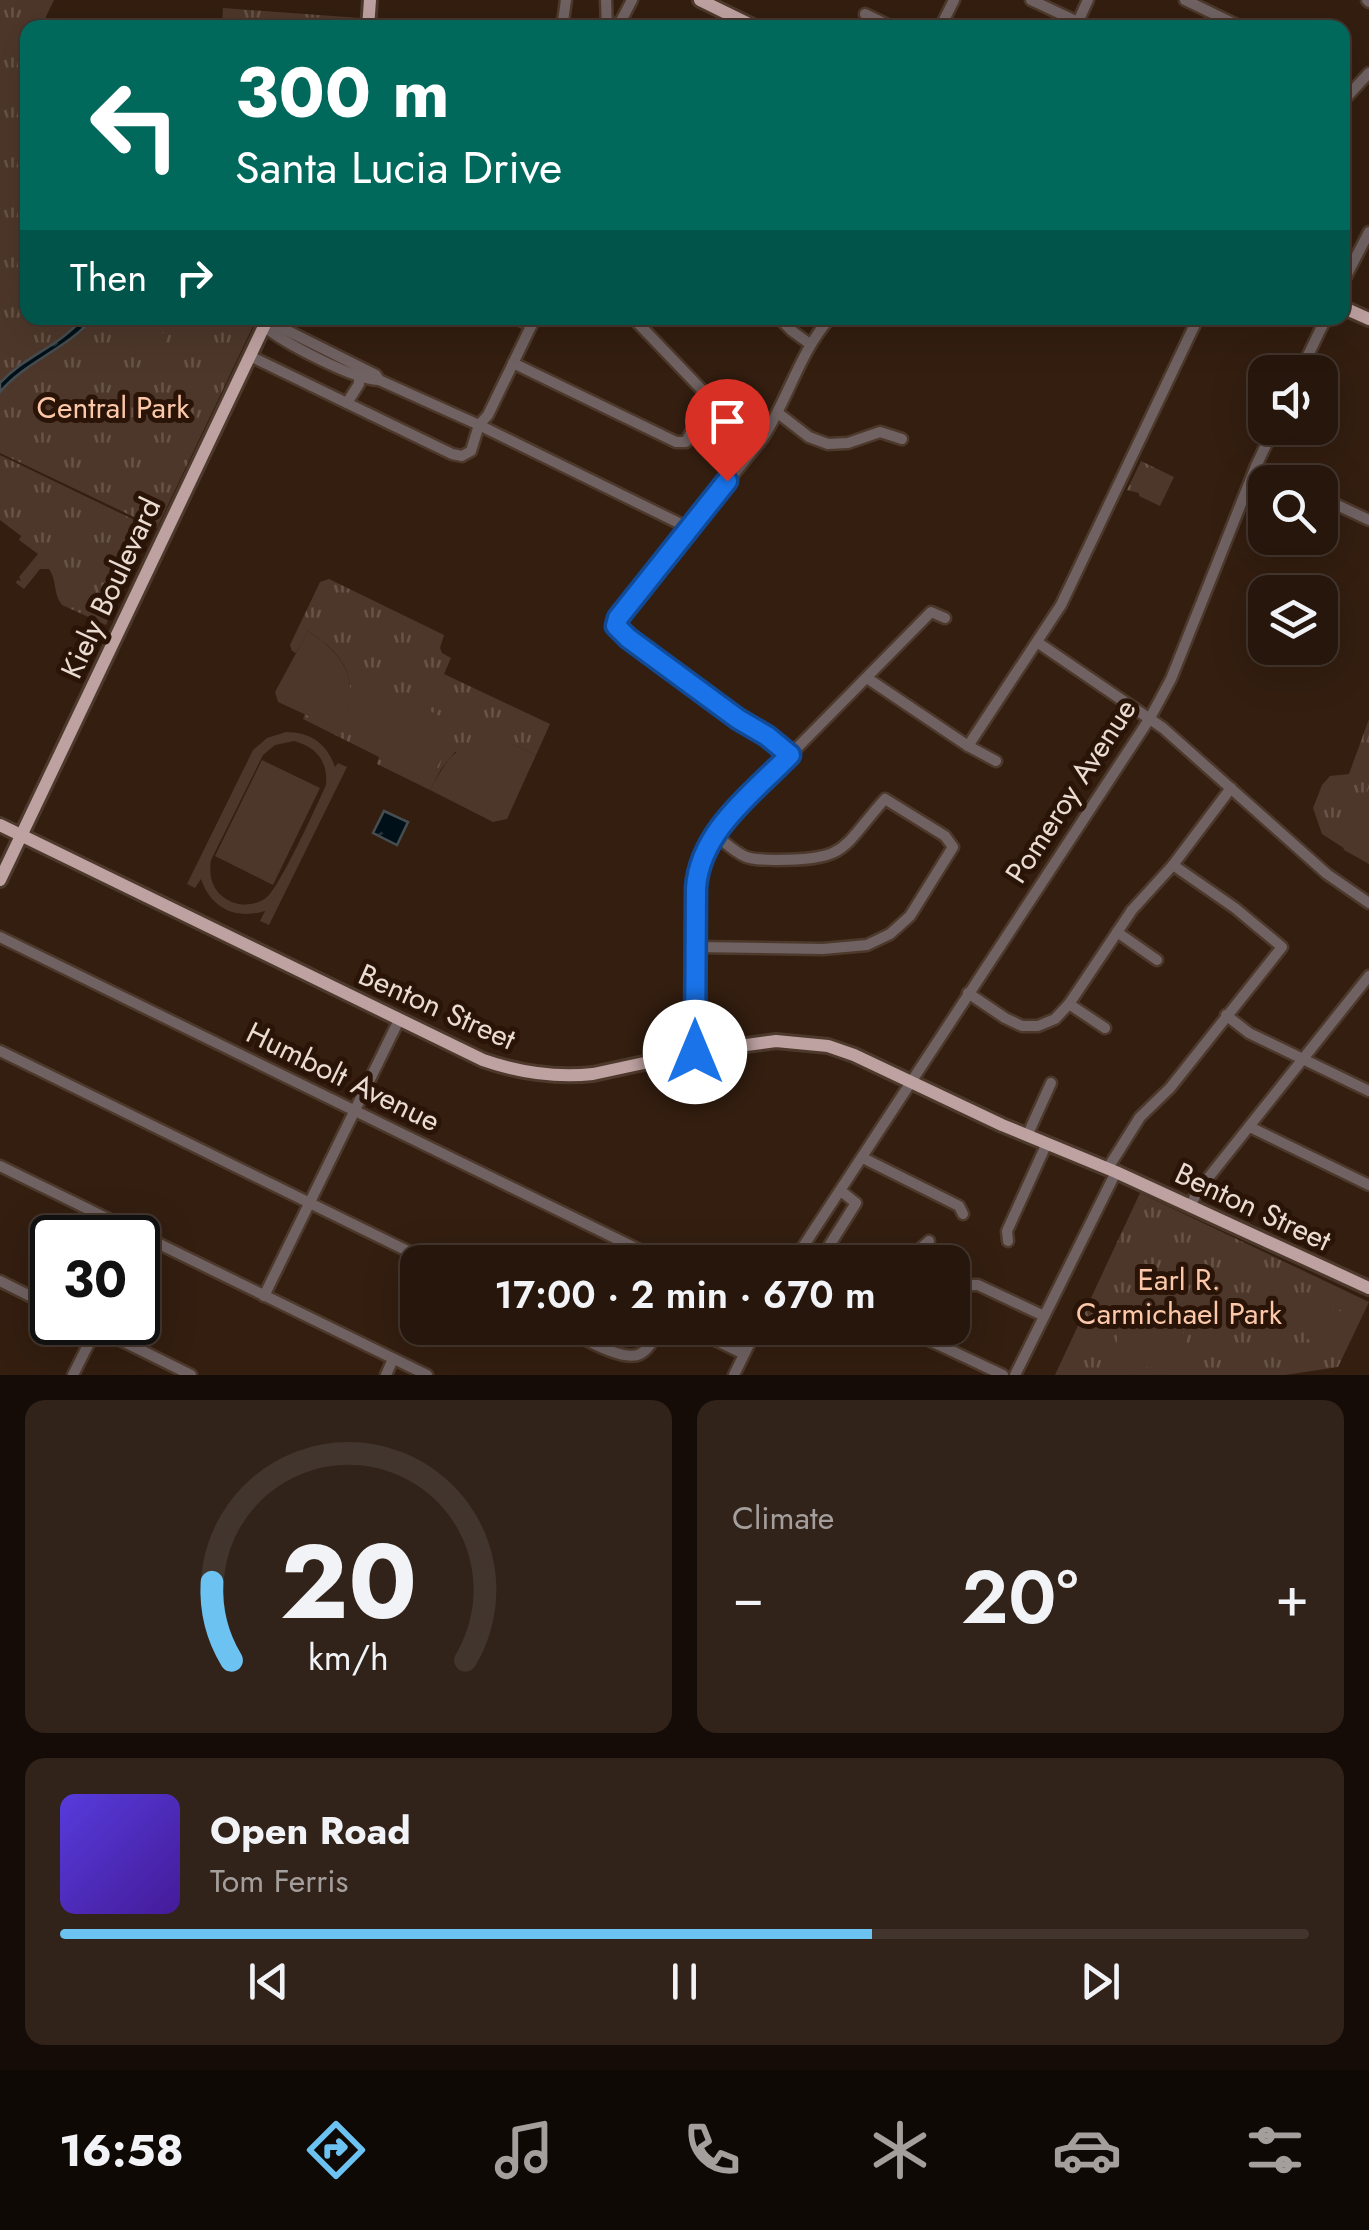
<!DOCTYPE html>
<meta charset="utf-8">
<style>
:root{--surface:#26160c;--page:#32231a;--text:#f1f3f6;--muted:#a49f9d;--line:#42352d;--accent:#6cc3f2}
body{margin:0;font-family:Jost,sans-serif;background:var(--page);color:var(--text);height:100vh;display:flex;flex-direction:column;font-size:38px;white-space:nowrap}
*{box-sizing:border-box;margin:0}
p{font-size:32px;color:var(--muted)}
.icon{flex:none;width:55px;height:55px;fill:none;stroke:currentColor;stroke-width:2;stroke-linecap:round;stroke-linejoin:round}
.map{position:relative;height:1375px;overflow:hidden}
.details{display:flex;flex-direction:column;gap:25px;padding:25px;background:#150c07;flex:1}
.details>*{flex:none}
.banner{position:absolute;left:20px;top:20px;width:1330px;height:305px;border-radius:20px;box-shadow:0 10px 40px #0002,0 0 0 2px var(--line);background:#00695c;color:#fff;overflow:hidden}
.tools{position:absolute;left:1248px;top:355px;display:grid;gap:20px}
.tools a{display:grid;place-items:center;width:90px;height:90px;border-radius:20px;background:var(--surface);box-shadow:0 10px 40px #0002,0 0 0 2px var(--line);font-size:50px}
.speed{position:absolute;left:30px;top:1215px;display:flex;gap:20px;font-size:50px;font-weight:700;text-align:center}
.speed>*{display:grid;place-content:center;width:130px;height:130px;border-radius:50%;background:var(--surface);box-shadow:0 10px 40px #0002,0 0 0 2px var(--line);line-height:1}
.speed .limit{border:5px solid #111;border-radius:15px;background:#fff;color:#111}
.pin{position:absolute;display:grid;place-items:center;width:85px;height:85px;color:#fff;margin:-102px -42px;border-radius:50% 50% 50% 0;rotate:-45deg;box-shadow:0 0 10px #0007}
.pin .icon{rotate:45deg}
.me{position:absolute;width:110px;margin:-55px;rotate:0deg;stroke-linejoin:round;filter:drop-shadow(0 0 8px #0008)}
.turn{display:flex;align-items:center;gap:35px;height:210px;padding:0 50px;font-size:45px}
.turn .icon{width:130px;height:130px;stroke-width:2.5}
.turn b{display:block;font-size:70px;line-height:85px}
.then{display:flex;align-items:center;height:95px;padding:0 50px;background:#0003;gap:20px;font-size:38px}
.big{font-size:75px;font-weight:600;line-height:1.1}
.details .widget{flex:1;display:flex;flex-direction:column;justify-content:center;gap:15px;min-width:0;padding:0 35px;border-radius:20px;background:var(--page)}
.details .dial{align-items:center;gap:0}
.dial svg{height:260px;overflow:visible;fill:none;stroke:var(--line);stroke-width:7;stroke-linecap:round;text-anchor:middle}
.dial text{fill:var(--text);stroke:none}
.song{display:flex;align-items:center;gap:30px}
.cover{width:120px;height:120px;border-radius:15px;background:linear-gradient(135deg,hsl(250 70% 55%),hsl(260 70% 35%))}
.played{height:10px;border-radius:5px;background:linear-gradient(90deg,var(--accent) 65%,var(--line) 65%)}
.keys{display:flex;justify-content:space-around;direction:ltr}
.heat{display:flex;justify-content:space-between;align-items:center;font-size:55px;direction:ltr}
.details .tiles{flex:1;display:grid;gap:25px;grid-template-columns:1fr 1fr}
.widget:last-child{grid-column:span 2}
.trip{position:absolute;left:400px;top:1245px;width:570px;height:100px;border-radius:20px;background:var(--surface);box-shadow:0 10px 40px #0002,0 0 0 2px var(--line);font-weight:600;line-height:100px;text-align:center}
.dock{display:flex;height:160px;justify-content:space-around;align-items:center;background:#0f0905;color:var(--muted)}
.dock .icon{width:70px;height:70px}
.dock .selected{color:var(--accent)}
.dock b{font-size:45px;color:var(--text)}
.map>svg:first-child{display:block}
.grass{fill:url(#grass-tufts)}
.pitch{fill:#4d372a;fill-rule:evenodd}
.water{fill:url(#water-ripples);stroke:#464d50;stroke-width:2.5}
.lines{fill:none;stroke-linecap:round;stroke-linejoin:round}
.minor-casing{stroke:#4d392b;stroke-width:15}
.major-casing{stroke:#4d392b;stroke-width:18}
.minor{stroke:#706262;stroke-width:10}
.major{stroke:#bea1a1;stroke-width:12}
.route-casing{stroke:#114b97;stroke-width:25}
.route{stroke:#1a73e8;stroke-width:18}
.labels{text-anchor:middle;stroke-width:10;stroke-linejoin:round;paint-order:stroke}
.park-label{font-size:30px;fill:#fcc8a9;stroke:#291407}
.street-label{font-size:30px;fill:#ebdcd3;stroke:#291407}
</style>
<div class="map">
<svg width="1369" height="1375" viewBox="0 0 1369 1375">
<defs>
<pattern id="grass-tufts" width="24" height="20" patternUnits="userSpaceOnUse" patternTransform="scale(2.5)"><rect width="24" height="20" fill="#4d372a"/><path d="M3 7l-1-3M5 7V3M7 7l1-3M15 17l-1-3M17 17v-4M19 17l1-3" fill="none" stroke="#675348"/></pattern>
<pattern id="water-ripples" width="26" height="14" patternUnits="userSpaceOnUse" patternTransform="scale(2.5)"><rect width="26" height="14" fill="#001018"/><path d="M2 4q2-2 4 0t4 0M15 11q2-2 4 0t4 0" fill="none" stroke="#253239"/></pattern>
</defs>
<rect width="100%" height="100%" fill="#331e10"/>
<g class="grass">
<path d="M0,0H54L41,27L28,28L27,56L18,76L28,77V318H257L157,528L0,453Z"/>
<path d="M223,8L360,18L359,27H222Z"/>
<path d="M0,455L147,526L106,625L62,605C53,594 57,580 49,569H40L24,589L16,583L17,580L21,581L19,577L38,554L19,540L21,536L0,520Z"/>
<path d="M1141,461L1174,477L1160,506L1139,496V493L1127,490Z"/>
<path d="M329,579L444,635L440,648L442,653L451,658L444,674L550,724L536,755L514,745L455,752L441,769L430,790L377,764L379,757L303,719L305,714L341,730C359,682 351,659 308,631L296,653L292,651L290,645L320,582Z"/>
<path d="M1369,719V864L1322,834L1313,808L1322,785L1330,776L1349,774Z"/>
<path d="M1140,1193L1369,1302L1338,1367L1285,1375H1055Z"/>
</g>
<g class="pitch">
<path d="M143,324L167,335L154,363L130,352Z"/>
<path d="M308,631C350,659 360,683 341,731L278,702L275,692Z"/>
<path d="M370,680L459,726L434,773L346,728Z"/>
<path d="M286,732C311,732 327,744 335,767L338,763L347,767L269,925L260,921L265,911C235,920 211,908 201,879L195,888L187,884L253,750L267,738ZM294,741C317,747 328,762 326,785C317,805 280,887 266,898C253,907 235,907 222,896C211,887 209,874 211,860L263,755L275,745Z"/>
<path d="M490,738L514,745L536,755L507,819L493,822L430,790C447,759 454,746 490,738Z"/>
<path d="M262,760L320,788L273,885L215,856Z"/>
<path d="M1369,788V864L1344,850L1342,843Z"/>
<path d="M1121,1294C1164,1299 1193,1325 1189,1370L1139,1367L1122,1370L1115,1363Z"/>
<path d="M1323,1303L1355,1318L1338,1354L1306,1338Z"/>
</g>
<g class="water">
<path d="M83,318H93C67,349 26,361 0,392V383C25,356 60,346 83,318Z"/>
<path d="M384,811L408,822L397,845L373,833Z"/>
</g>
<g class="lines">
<g class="minor-casing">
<g id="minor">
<path d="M606,0L607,28"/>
<path d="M1031,0L1078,22"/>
<path d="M1185,0L1243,28"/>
<path d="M1367,0L1369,2"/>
<path d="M865,14L894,28"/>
<path d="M1076,26L1088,0"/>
<path d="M562,28L566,0"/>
<path d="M609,28L621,21L632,0"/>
<path d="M940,28L954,0"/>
<path d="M1342,102L1369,73"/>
<path d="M1342,284L1369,232"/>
<path d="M515,318L531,325"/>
<path d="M779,318L792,331L810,344"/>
<path d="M264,326C282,342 356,381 379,380L479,425L689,528"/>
<path d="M265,326L280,327L376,375L379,380"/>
<path d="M250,356L452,454L462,456L471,451L479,425L488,415L535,318"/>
<path d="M513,363L676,442H686L705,405L706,400L704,392L633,318"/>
<path d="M1300,372L1326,318"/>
<path d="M347,403L359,384V373"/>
<path d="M778,413L809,437L828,444L848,443L880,432L902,439"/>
<path d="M1256,466L1290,482"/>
<path d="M1320,497L1369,520"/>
<path d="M1037,642L1163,728L1327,874L1369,903"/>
<path d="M867,678L968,746L996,761"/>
<path d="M968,746L1061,605L1198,318"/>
<path d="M790,755L767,736L738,719L628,638L617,626L618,618L762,439C788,400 799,353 830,318"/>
<path d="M1117,932L1157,960"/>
<path d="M0,937L664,1262"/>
<path d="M696,947L823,949L867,945L890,934L910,916L953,847L945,836L885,799C841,848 849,860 777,860C764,859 749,861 739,853C730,848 723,840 714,835"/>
<path d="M968,993L1005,1018L1022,1026H1038L1055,1019L1069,1004L1132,910L1173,865L1231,788"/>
<path d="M1069,1004L1105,1028"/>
<path d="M1226,1015L1249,1033L1369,1091"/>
<path d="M0,1051L430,1262"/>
<path d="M695,1052V888C698,862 707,842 724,822L931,612L945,618"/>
<path d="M1250,1127L1369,1185"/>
<path d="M1027,1136L1051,1083"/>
<path d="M863,1158L959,1206L963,1214"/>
<path d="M0,1166L427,1375"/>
<path d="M1108,1168L1140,1117L1170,1088L1282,947L1235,908L1173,865"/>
<path d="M1191,1205L1197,1192L1369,976"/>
<path d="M1008,1241L1007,1231L1047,1143"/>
<path d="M793,1262L1150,718L1171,679L1256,466L1274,428"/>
<path d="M822,1262L829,1246L856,1203L841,1191"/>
<path d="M912,1262L920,1249L929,1241"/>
<path d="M0,1281L52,1307"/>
<path d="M967,1285H978L1044,1316"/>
<path d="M264,1296L399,1020"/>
<path d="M84,1322L191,1375"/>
<path d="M563,1328C580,1336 623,1363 640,1354C650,1349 654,1337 659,1328"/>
<path d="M690,1328L744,1354"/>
<path d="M903,1328L1003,1375"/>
<path d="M73,1375L99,1323"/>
<path d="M386,1375L393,1359"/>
<path d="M734,1375L757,1328"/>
<path d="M1015,1375L1116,1172"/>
</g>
</g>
<g class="major-casing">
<g id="major">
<path d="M700,0L757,28"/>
<path d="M368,28L370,0"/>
<path d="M1342,307L1369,319"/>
<path d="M0,825L483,1060C520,1073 554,1078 593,1074L695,1052L776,1041L828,1046L854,1055L1002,1125L1116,1172L1369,1288"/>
<path d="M0,880L268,318"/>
</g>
</g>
<use href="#minor" class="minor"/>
<use href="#major" class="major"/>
</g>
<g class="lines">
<g class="route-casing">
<path id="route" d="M695,1052L696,888C700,831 753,793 790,755L767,736L738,719L628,638L616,626L618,618L727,481"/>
</g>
<use href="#route" class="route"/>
</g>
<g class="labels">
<g class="park-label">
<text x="113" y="418">Central Park</text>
<text x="1179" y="1290">Earl R.<tspan x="1179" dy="34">Carmichael Park</tspan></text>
</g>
<g class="street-label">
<text transform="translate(111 588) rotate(-65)" y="10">Kiely Boulevard</text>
<text transform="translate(1071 791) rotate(-57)" y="10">Pomeroy Avenue</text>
<text transform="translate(437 1007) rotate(24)" y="10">Benton Street</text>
<text transform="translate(343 1077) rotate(26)" y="10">Humbolt Avenue</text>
<text transform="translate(1253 1207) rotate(25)" y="10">Benton Street</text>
</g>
</g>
</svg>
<div class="tools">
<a><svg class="icon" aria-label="sound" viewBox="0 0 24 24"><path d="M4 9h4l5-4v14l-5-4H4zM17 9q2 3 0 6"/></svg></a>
<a><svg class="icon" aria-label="search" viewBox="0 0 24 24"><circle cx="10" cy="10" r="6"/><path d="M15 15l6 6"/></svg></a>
<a><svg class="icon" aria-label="layers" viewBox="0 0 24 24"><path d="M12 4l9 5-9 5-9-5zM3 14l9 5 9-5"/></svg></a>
</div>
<div class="speed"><div class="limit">30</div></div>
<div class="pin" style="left:727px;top:481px;background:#d93025"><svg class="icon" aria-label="arrive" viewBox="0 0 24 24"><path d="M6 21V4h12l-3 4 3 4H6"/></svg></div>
<svg class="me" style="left:695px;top:1052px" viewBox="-20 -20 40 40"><circle r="19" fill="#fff"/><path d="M0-13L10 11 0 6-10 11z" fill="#1a73e8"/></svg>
<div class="trip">17:00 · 2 min · 670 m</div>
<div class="banner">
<div class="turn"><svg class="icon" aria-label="left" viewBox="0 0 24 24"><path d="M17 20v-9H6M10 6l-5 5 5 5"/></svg><div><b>300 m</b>Santa Lucia Drive</div></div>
<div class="then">Then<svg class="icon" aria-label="right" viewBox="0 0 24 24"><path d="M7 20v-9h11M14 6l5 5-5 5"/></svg></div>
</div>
</div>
<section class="details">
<div class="tiles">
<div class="widget dial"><svg viewBox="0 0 100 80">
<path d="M14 69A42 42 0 1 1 86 69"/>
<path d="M14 69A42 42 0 0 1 8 45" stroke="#6cc3f2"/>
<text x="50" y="56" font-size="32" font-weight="700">20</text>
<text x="50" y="72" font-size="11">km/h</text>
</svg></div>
<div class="widget"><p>Climate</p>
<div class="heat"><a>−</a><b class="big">20°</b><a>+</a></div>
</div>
<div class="widget">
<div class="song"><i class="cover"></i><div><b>Open Road</b><p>Tom Ferris</p></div></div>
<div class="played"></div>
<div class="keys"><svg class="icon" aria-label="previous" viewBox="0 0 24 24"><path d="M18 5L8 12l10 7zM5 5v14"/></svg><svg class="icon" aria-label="pause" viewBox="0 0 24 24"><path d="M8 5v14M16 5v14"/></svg><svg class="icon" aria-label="next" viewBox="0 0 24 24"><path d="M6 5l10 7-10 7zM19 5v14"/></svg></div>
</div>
</div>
</section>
<nav class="dock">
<b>16:58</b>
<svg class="icon selected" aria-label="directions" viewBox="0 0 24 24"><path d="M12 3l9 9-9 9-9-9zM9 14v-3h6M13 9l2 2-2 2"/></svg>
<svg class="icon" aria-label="music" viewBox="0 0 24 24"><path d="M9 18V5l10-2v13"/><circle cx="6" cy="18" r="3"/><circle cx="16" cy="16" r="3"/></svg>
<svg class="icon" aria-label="phone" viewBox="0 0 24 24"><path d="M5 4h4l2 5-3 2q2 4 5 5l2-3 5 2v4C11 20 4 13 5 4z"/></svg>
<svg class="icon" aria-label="climate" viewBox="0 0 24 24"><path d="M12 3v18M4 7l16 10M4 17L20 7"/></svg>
<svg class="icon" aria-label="car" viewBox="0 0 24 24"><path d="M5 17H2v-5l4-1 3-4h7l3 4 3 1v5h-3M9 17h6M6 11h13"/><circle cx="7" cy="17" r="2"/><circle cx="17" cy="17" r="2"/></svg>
<svg class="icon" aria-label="filters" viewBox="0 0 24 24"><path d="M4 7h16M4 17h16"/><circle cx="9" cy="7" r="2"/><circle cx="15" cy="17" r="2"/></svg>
</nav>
